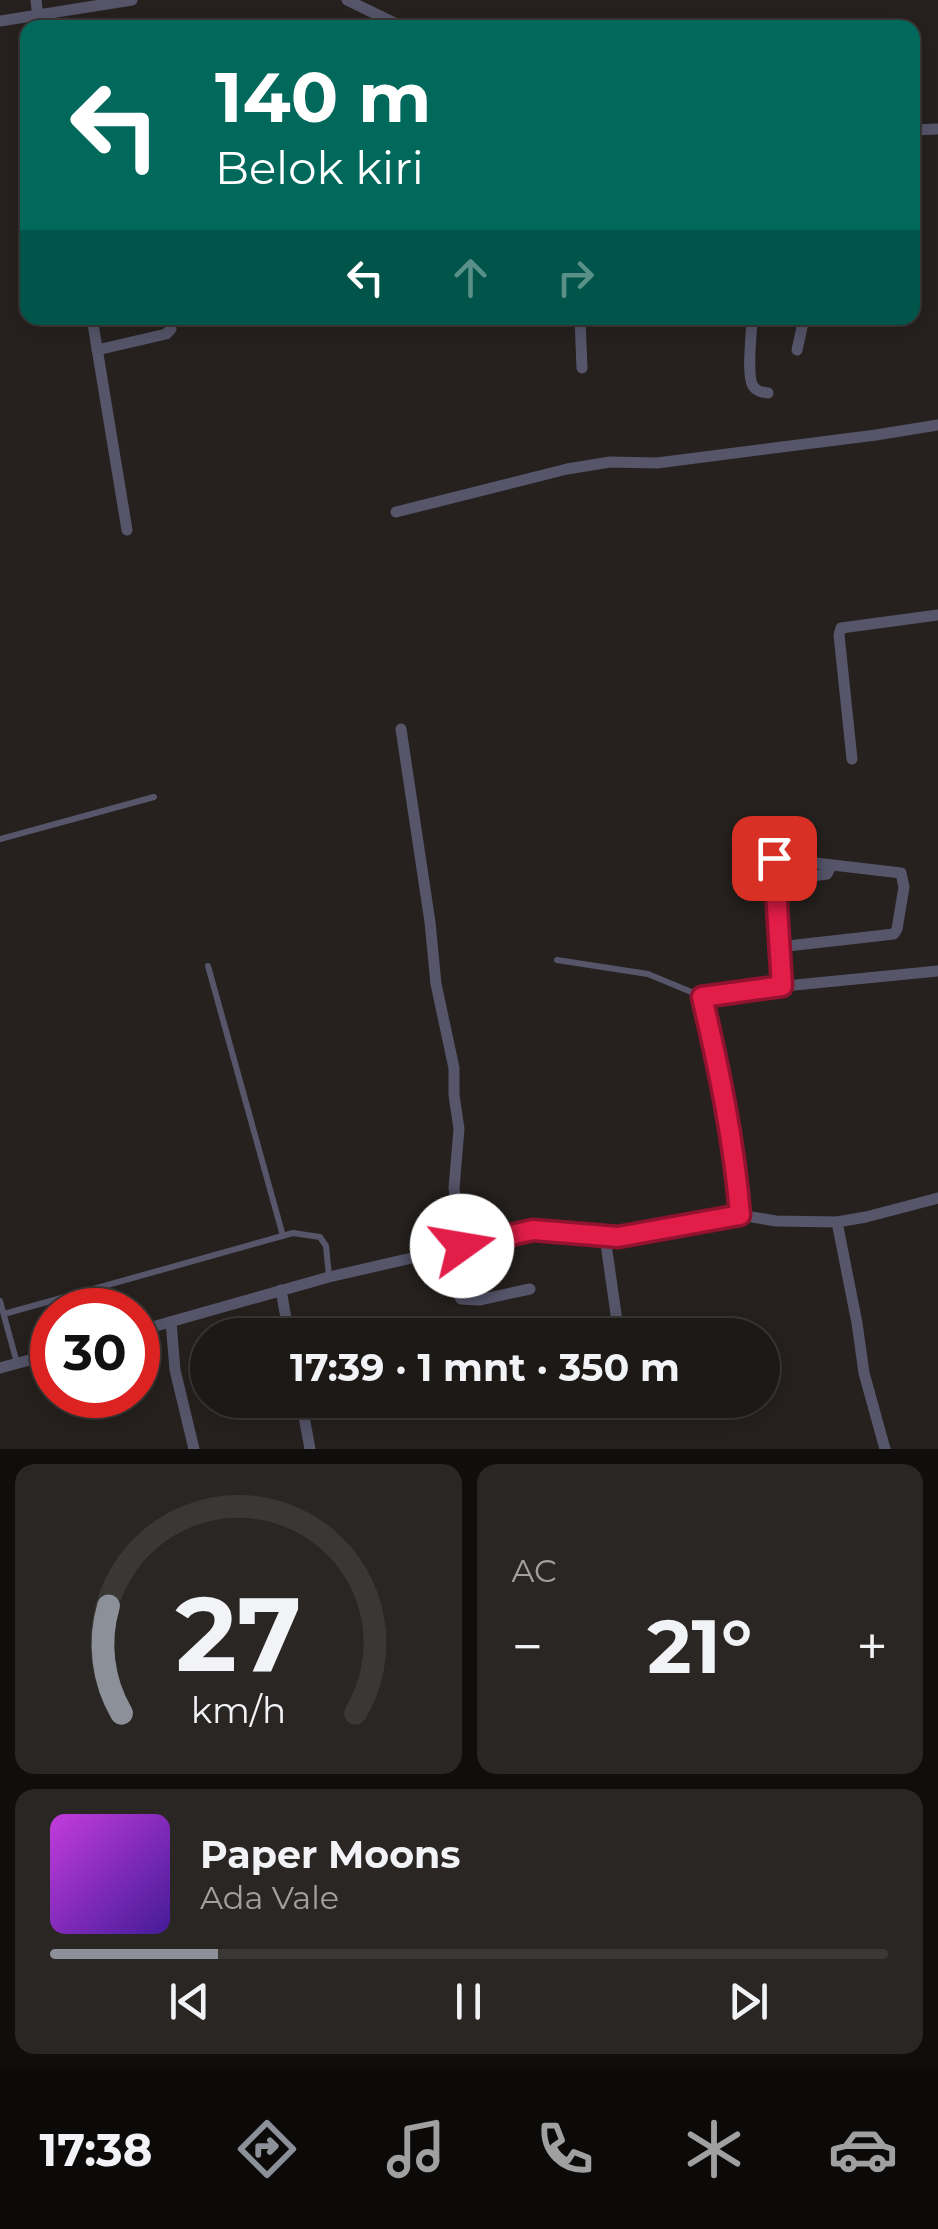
<!DOCTYPE html>
<html lang="id">
<meta charset="utf-8">
<style>
:root{--surface:#1c1916;--page:#292623;--text:#f1f3f6;--muted:#a0a0a1;--line:#3a3835;--accent:#8c9099}
body{margin:0;font-family:Montserrat,sans-serif;background:var(--page);color:var(--text);height:100vh;display:flex;flex-direction:column;font-size:38px;white-space:nowrap}
*{box-sizing:border-box;margin:0}
p{font-size:32px;color:var(--muted)}
.icon{flex:none;width:55px;height:55px;fill:none;stroke:currentColor;stroke-width:2;stroke-linecap:round;stroke-linejoin:round}
.map{position:relative;height:1449px;overflow:hidden}
.drawer{display:flex;flex-direction:column;gap:15px;padding:15px;background:#0f0e0c;flex:1}
.drawer>*{flex:none}
.banner{position:absolute;left:20px;top:20px;width:900px;height:305px;border-radius:20px;box-shadow:0 5px 25px #0003,0 0 0 2px var(--line);background:#00695c;color:#fff;overflow:hidden}
.speed{position:absolute;left:30px;top:1288px;display:flex;gap:20px;font-size:50px;font-weight:700;text-align:center}
.speed>*{display:grid;place-content:center;width:130px;height:130px;border-radius:50%;background:var(--surface);box-shadow:0 5px 25px #0003,0 0 0 2px var(--line);line-height:1}
.speed .limit{border:15px solid #d22;background:#fff;color:#111}
.pin{position:absolute;display:grid;place-items:center;width:85px;height:85px;color:#fff;margin:-42px;border-radius:20px;box-shadow:0 5px 15px #0006}
.me{position:absolute;width:110px;margin:-55px;rotate:77deg;stroke-linejoin:round;filter:drop-shadow(0 0 8px #0008)}
.turn{display:flex;align-items:center;gap:35px;height:210px;padding:0 30px;font-size:45px}
.turn .icon{width:130px;height:130px;stroke-width:2.5}
.turn b{display:block;font-size:70px;line-height:85px}
.lanes{display:flex;align-items:center;height:95px;padding:0 30px;background:#0003;justify-content:center;gap:50px;direction:ltr}
.lanes .off{opacity:.35}
.big{font-size:75px;font-weight:700;line-height:1.1}
.drawer .card{flex:1;display:flex;flex-direction:column;justify-content:center;gap:15px;min-width:0;padding:0 35px;border-radius:20px;background:var(--page)}
.drawer .dial{align-items:center;gap:0}
.dial svg{height:260px;overflow:visible;fill:none;stroke:var(--line);stroke-width:7;stroke-linecap:round;text-anchor:middle}
.dial text{fill:var(--text);stroke:none}
.song{display:flex;align-items:center;gap:30px}
.cover{width:120px;height:120px;border-radius:15px;background:linear-gradient(135deg,hsl(290 70% 55%),hsl(260 70% 35%))}
.played{height:10px;border-radius:5px;background:linear-gradient(90deg,var(--accent) 20%,var(--line) 20%)}
.keys{display:flex;justify-content:space-around;direction:ltr}
.heat{display:flex;justify-content:space-between;align-items:center;font-size:55px;direction:ltr}
.drawer .tiles{flex:1;display:grid;gap:15px;grid-template-columns:1fr 1fr}
.card:last-child{grid-column:span 2}
.trip{position:absolute;left:190px;top:1318px;width:590px;height:100px;border-radius:50px;background:var(--surface);box-shadow:0 5px 25px #0003,0 0 0 2px var(--line);font-weight:700;line-height:100px;text-align:center}
.tab-bar{display:flex;height:160px;justify-content:space-around;align-items:center;background:#0b0a09;color:var(--muted)}
.tab-bar .icon{width:70px;height:70px}
.tab-bar .on{color:var(--accent)}
.tab-bar b{font-size:45px;color:var(--text)}
.map>svg:first-child{display:block}
.lines{fill:none;stroke-linecap:round;stroke-linejoin:round}
.lane{stroke:#56556a;stroke-width:6}
.street{stroke:#56556a;stroke-width:11}
.route-casing{stroke:#92132f;stroke-width:25}
.route{stroke:#e11d48;stroke-width:18}
</style>
<div class="map">
<svg width="938" height="1449" viewBox="0 0 938 1449">
<rect width="100%" height="100%" fill="#26211e"/>
<g class="lines">
<g class="lane">
<path d="M0,839L154,797"/>
<path d="M557,960L648,974L701,996"/>
<path d="M208,966L283,1236"/>
<path d="M0,1301L17,1363"/>
<path d="M4,1314L293,1233L320,1237L326,1246L329,1276"/>
</g>
<g class="street">
<path d="M36,0L39,28"/>
<path d="M347,0L405,28"/>
<path d="M0,21L132,0"/>
<path d="M912,130L938,129"/>
<path d="M92,318L127,530"/>
<path d="M580,318L582,368"/>
<path d="M752,318C752,332 746,375 753,386C757,392 762,392 768,393"/>
<path d="M97,350L166,334L171,329L170,318"/>
<path d="M797,350L804,318"/>
<path d="M396,512L567,469L610,462L657,463L876,435L938,425"/>
<path d="M401,729L430,922L436,984L454,1068V1095L459,1129L454,1188L462,1246"/>
<path d="M852,759L839,635L841,628L938,615"/>
<path d="M745,853L773,858"/>
<path d="M774,881L827,874L831,866"/>
<path d="M779,947L894,934L897,929L904,887L901,873L773,858C772,900 779,944 782,987"/>
<path d="M740,1215C734,1141 719,1069 702,997L755,989L938,971"/>
<path d="M837,1222L857,1323L864,1373L885,1449"/>
<path d="M605,1237L619,1335"/>
<path d="M434,1252L461,1299L479,1300L530,1289"/>
<path d="M281,1290L289,1335"/>
<path d="M171,1322L175,1370L194,1449"/>
<path d="M138,1331L329,1277L533,1230L617,1237L740,1215L776,1221L837,1222L866,1217L938,1198"/>
<path d="M0,1368L52,1354"/>
<path d="M301,1400L310,1449"/>
</g>
</g>
<g class="lines">
<g class="route-casing">
<path id="route" d="M462,1246L533,1230L618,1237L740,1215C734,1141 719,1069 702,997L782,986L774,858"/>
</g>
<use href="#route" class="route"/>
</g>
</svg>
<div class="speed"><div class="limit">30</div></div>
<div class="pin" style="left:774px;top:858px;background:#d93025"><svg class="icon" aria-label="arrive" viewBox="0 0 24 24"><path d="M6 21V4h12l-3 4 3 4H6"/></svg></div>
<svg class="me" style="left:462px;top:1246px" viewBox="-20 -20 40 40"><circle r="19" fill="#fff"/><path d="M0-13L10 11 0 6-10 11z" fill="#e11d48"/></svg>
<div class="trip">17:39 · 1 mnt · 350 m</div>
<div class="banner">
<div class="turn"><svg class="icon" aria-label="left" viewBox="0 0 24 24"><path d="M17 20v-9H6M10 6l-5 5 5 5"/></svg><div><b>140 m</b>Belok kiri</div></div>
<div class="lanes"><svg class="icon" aria-label="left" viewBox="0 0 24 24"><path d="M17 20v-9H6M10 6l-5 5 5 5"/></svg><svg class="icon off" aria-label="ahead" viewBox="0 0 24 24"><path d="M12 20V5M6 11l6-6 6 6"/></svg><svg class="icon off" aria-label="right" viewBox="0 0 24 24"><path d="M7 20v-9h11M14 6l5 5-5 5"/></svg></div>
</div>
</div>
<section class="drawer">
<div class="tiles">
<div class="card dial"><svg viewBox="0 0 100 80">
<path d="M14 69A42 42 0 1 1 86 69"/>
<path d="M14 69A42 42 0 0 1 10 36" stroke="#8c9099"/>
<text x="50" y="56" font-size="32" font-weight="700">27</text>
<text x="50" y="72" font-size="11">km/h</text>
</svg></div>
<div class="card"><p>AC</p>
<div class="heat"><a>−</a><b class="big">21°</b><a>+</a></div>
</div>
<div class="card">
<div class="song"><i class="cover"></i><div><b>Paper Moons</b><p>Ada Vale</p></div></div>
<div class="played"></div>
<div class="keys"><svg class="icon" aria-label="previous" viewBox="0 0 24 24"><path d="M18 5L8 12l10 7zM5 5v14"/></svg><svg class="icon" aria-label="pause" viewBox="0 0 24 24"><path d="M8 5v14M16 5v14"/></svg><svg class="icon" aria-label="next" viewBox="0 0 24 24"><path d="M6 5l10 7-10 7zM19 5v14"/></svg></div>
</div>
</div>
</section>
<nav class="tab-bar">
<b>17:38</b>
<svg class="icon on" aria-label="directions" viewBox="0 0 24 24"><path d="M12 3l9 9-9 9-9-9zM9 14v-3h6M13 9l2 2-2 2"/></svg>
<svg class="icon" aria-label="music" viewBox="0 0 24 24"><path d="M9 18V5l10-2v13"/><circle cx="6" cy="18" r="3"/><circle cx="16" cy="16" r="3"/></svg>
<svg class="icon" aria-label="phone" viewBox="0 0 24 24"><path d="M5 4h4l2 5-3 2q2 4 5 5l2-3 5 2v4C11 20 4 13 5 4z"/></svg>
<svg class="icon" aria-label="climate" viewBox="0 0 24 24"><path d="M12 3v18M4 7l16 10M4 17L20 7"/></svg>
<svg class="icon" aria-label="car" viewBox="0 0 24 24"><path d="M5 17H2v-5l4-1 3-4h7l3 4 3 1v5h-3M9 17h6M6 11h13"/><circle cx="7" cy="17" r="2"/><circle cx="17" cy="17" r="2"/></svg>
</nav>
